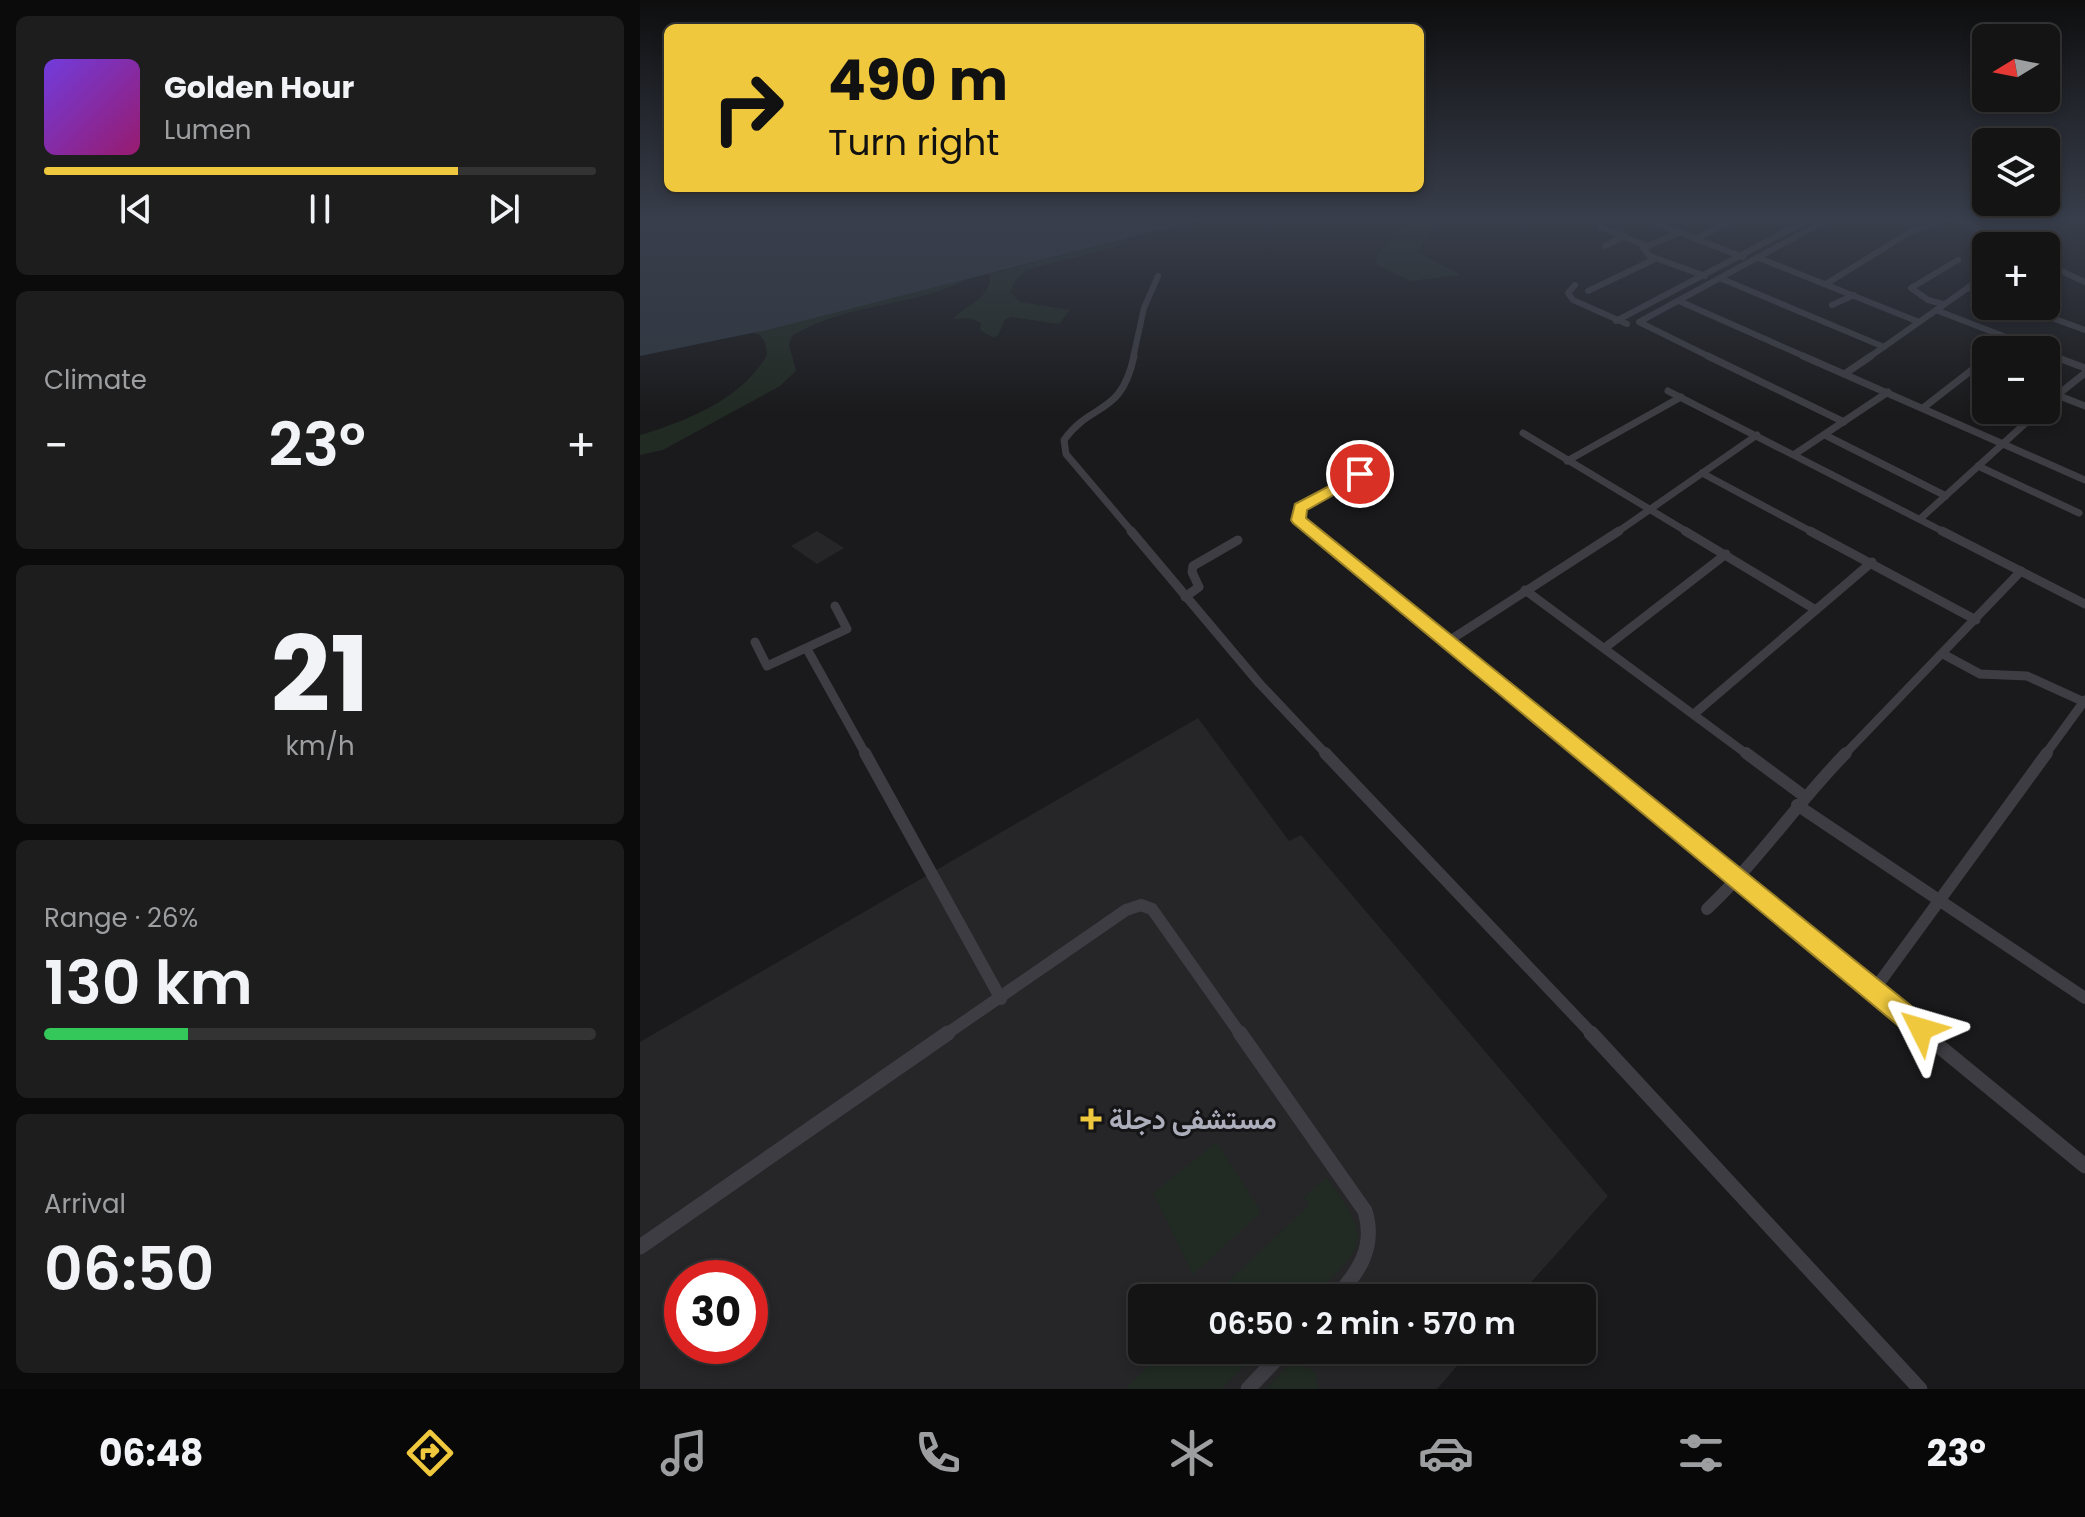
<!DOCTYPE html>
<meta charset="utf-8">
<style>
:root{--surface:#141415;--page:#1d1d1e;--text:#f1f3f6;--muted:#9d9ea0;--line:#333334;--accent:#efc83e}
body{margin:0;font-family:Poppins,Vazirmatn,sans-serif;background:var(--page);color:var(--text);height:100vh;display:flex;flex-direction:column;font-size:30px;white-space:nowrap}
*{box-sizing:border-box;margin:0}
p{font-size:26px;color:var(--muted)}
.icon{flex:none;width:44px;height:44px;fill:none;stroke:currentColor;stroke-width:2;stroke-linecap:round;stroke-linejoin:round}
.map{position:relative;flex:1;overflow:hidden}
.drawer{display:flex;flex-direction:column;gap:16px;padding:16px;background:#0b0b0c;width:640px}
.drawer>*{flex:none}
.guide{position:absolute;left:24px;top:24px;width:760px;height:168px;border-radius:12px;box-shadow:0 4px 12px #0003,0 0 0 2px var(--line);background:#efc83e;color:#111;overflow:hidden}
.needle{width:52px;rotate:260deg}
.fabs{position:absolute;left:1332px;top:24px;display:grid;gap:16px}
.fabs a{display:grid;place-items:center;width:88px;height:88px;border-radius:12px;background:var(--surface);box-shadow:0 4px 12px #0003,0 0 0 2px var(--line);font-size:40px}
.speed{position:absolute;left:24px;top:1260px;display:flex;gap:16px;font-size:40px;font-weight:700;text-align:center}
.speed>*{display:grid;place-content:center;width:104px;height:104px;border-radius:50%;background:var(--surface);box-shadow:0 4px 12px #0003,0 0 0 2px var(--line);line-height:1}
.speed .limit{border:12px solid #d22;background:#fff;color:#111}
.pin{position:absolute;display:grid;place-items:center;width:68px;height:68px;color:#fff;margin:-34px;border:4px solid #fff;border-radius:50%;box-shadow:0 2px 8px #0007}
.me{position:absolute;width:88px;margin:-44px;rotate:310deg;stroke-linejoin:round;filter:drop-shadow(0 0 6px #0008)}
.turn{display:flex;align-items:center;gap:28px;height:168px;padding:0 32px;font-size:36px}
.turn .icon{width:104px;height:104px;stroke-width:2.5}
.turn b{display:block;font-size:56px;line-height:68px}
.big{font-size:60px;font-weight:600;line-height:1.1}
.drawer .widget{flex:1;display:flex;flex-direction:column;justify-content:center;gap:12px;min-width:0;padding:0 28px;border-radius:12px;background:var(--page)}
.drawer .dial{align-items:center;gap:0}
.dial b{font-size:104px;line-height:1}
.song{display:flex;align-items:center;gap:24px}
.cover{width:96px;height:96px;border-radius:12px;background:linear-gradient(135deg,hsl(260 70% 55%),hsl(320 70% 35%))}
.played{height:8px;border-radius:4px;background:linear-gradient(90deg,var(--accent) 75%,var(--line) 75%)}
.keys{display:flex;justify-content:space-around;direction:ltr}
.heat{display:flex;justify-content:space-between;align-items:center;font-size:44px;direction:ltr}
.charge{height:12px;border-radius:6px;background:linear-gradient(90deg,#34c759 26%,var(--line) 0)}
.trip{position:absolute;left:488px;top:1284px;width:468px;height:80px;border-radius:12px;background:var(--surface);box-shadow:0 4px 12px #0003,0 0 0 2px var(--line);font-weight:600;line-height:80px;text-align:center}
.dock{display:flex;height:128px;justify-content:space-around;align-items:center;background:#080808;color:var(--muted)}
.dock .icon{width:56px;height:56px}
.dock .selected{color:var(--accent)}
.dock b{font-size:36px;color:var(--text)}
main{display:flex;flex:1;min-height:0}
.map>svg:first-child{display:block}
.built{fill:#262629;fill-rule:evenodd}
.green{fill:#212a23}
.water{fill:#2f3740}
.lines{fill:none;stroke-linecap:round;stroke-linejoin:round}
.street-far4{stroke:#3d3d43;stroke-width:6}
.street-far3{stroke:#3d3d43;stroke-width:7}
.street-far2{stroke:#3d3d43;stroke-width:9}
.street-far1{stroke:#3d3d43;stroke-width:12}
.street{stroke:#3d3d43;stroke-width:15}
.route{fill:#efc83e;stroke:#9b8228;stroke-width:2}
.poi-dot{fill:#efc83e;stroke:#151417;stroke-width:3}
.labels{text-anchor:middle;stroke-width:6;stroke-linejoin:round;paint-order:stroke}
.near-poi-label{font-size:28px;font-weight:bold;fill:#acafbb;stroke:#151417;text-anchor:start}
</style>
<main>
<section class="drawer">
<div class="widget">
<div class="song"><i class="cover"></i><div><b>Golden Hour</b><p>Lumen</p></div></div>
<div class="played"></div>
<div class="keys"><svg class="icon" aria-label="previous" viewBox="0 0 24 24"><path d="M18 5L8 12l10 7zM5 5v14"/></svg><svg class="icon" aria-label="pause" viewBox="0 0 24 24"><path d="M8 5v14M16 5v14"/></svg><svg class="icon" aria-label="next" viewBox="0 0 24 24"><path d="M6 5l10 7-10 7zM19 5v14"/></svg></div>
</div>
<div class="widget"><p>Climate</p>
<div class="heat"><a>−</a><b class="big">23°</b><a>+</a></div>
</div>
<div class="widget dial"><b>21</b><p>km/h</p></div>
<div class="widget"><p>Range · 26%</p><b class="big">130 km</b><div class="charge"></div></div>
<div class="widget"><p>Arrival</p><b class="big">06:50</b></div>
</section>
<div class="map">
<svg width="1445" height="1389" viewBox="0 0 1445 1389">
<rect width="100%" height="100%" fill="#1a1a1c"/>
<g class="built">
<path d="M177,531L204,548L177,564L151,546Z"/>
<path d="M558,718L649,841L661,835L968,1196L877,1298H502V1350H831L797,1389H0V1042ZM42,1278H110V1346H42Z"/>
</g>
<g class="green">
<path d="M768,218H797L778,252L820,275L771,281L737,265C733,248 759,235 768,218Z"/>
<path d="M488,238L490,243L386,270L374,282L370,293L381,302L430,310L419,324L371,317L365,320L358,335L354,338L340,330L341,323L329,318L313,319C326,304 351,300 350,274Z"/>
<path d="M327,279C274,308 209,301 152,336L149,345L156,371L140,386L23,450L0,455V435C47,421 102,399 127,355L125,342L119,334L112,333Z"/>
<path d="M577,1142L621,1212L553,1275L513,1193Z"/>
<path d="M687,1177C734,1243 726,1243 672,1298H571L669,1205L664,1197Z"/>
<path d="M512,1350H620L582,1389H485L516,1359Z"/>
<path d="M659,1364L675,1371L679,1389H626L647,1367Z"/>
</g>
<path class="water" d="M578,218L519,230L127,330L0,356V219Z"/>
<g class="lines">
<g class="street-far4">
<path d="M1299,218L1329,222"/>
<path d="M1327,218L1335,228L1369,246"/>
<path d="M1015,223L1103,257"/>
<path d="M961,227L1006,246"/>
<path d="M1055,239L1099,218"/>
<path d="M965,246L984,236"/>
<path d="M1010,256L1065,276"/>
<path d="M1119,258L1279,322"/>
<path d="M1406,264L1445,282"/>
<path d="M1082,279L1244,347"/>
<path d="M1186,284L1270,232L1303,219"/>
<path d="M935,285L928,293L933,300L987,324"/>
<path d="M1328,288L1346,294"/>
<path d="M948,291L1013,260L1003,248L1039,233"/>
<path d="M1039,301L1168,358"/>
<path d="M1303,304L1288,300L1271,288L1318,260"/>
<path d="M1192,305L1214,295"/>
<path d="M1379,306L1445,330"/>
<path d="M1296,310L1399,350"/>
<path d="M976,321L1166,221"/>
<path d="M1358,350L1372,339"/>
<path d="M1406,353L1418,358"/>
<path d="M493,358L504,308L518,276"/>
<path d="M1072,358L999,322L1190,218"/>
<path d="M1228,358L1346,275"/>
</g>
<g class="street-far3">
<path d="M1068,356L1204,422"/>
<path d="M1163,356L1445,480"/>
<path d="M1413,356L1445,368"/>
<path d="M1206,373L1231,356"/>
<path d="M1028,391L1306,533"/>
<path d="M1417,395L1445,406"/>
<path d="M1406,404L1445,373"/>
<path d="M1283,408L1346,359"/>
<path d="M883,433L1049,533"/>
<path d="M1185,435L1306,496"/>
<path d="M1155,454L1248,392"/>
<path d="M927,461L1041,397"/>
<path d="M1338,466L1439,513"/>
<path d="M1062,473L1174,533"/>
<path d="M1280,519L1400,410"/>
<path d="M493,533L426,454L424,440C452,401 481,417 494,356"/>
<path d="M674,533L658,520L660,507L720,474"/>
<path d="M976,533L1117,435"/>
</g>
<g class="street-far2">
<path d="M491,531L619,683L687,755"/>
<path d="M671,531L944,755"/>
<path d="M1045,531L1176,610"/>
<path d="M1170,531L1336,620"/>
<path d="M1302,531L1445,604"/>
<path d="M885,590L1108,755"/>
<path d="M545,597L559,587L552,572L553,566L598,540"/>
<path d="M115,642L127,666L207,629L195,606"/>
<path d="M807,642L979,531"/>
<path d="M966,647L1086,554"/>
<path d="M167,649L226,755"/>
<path d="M1303,654L1340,674L1387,676L1444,702"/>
<path d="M1054,714L1232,562"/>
<path d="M1204,755L1381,571"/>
<path d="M1405,755L1445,700"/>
</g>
<g class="street-far1">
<path d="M225,753L361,999"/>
<path d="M685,753L953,1035"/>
<path d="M942,753L1286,1035"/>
<path d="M1106,753L1164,796"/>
<path d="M1157,805L1445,998"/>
<path d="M1067,909C1118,861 1157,803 1206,753"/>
<path d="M1234,990L1407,753"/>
<path d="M305,1035L486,910L501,905L512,909L601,1035"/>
</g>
<g class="street">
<path d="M600,1033L725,1211C736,1247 719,1272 695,1298"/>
<path d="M951,1033L1280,1389"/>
<path d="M1283,1033L1445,1166"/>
<path d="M0,1247L308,1033"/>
<path d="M608,1389L645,1350"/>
</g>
</g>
<linearGradient id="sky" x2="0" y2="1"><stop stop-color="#0e0e0f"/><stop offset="0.53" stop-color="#383e4b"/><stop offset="1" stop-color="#383e4b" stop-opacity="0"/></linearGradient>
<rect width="1445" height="413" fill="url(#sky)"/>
<path class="route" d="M720,470L727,474L725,477L667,510L666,518L1290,1021L1293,1029L1290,1038L1281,1042L1273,1038L653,523L651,520L655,504Z"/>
<path class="poi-dot" d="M447 1107h8v8h8v8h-8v8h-8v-8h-8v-8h8z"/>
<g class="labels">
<g class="near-poi-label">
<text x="469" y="1129">مستشفى دجلة</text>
</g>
</g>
</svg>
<div class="fabs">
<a><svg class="needle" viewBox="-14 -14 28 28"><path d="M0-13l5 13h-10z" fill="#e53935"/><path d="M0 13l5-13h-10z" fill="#9d9ea0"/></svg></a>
<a><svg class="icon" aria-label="layers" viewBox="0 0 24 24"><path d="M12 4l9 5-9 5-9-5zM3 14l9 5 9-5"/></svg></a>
<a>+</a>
<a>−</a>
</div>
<div class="speed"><div class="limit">30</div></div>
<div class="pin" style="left:720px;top:474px;background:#d93025"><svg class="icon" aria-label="arrive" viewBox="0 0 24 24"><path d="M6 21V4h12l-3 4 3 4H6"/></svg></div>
<svg class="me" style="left:1281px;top:1029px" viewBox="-20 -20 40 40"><path d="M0-17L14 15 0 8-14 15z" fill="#efc83e" stroke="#fff" stroke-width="4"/></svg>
<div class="trip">06:50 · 2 min · 570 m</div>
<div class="guide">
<div class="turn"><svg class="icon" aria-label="right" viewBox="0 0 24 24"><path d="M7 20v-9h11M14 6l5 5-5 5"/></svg><div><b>490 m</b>Turn right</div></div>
</div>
</div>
</main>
<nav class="dock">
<b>06:48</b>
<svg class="icon selected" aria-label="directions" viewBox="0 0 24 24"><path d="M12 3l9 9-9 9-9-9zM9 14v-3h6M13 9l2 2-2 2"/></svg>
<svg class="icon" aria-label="music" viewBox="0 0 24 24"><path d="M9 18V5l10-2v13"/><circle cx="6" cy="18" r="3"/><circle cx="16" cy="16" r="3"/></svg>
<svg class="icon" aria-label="phone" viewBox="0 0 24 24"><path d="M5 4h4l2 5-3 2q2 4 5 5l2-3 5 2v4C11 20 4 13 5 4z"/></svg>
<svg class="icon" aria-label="climate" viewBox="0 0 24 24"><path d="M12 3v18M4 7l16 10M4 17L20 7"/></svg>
<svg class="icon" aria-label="car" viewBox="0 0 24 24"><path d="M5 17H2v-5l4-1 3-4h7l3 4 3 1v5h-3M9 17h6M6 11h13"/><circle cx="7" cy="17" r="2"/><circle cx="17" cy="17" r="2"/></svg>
<svg class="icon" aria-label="filters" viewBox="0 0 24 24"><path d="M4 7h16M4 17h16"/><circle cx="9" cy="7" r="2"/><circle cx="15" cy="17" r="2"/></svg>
<b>23°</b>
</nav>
